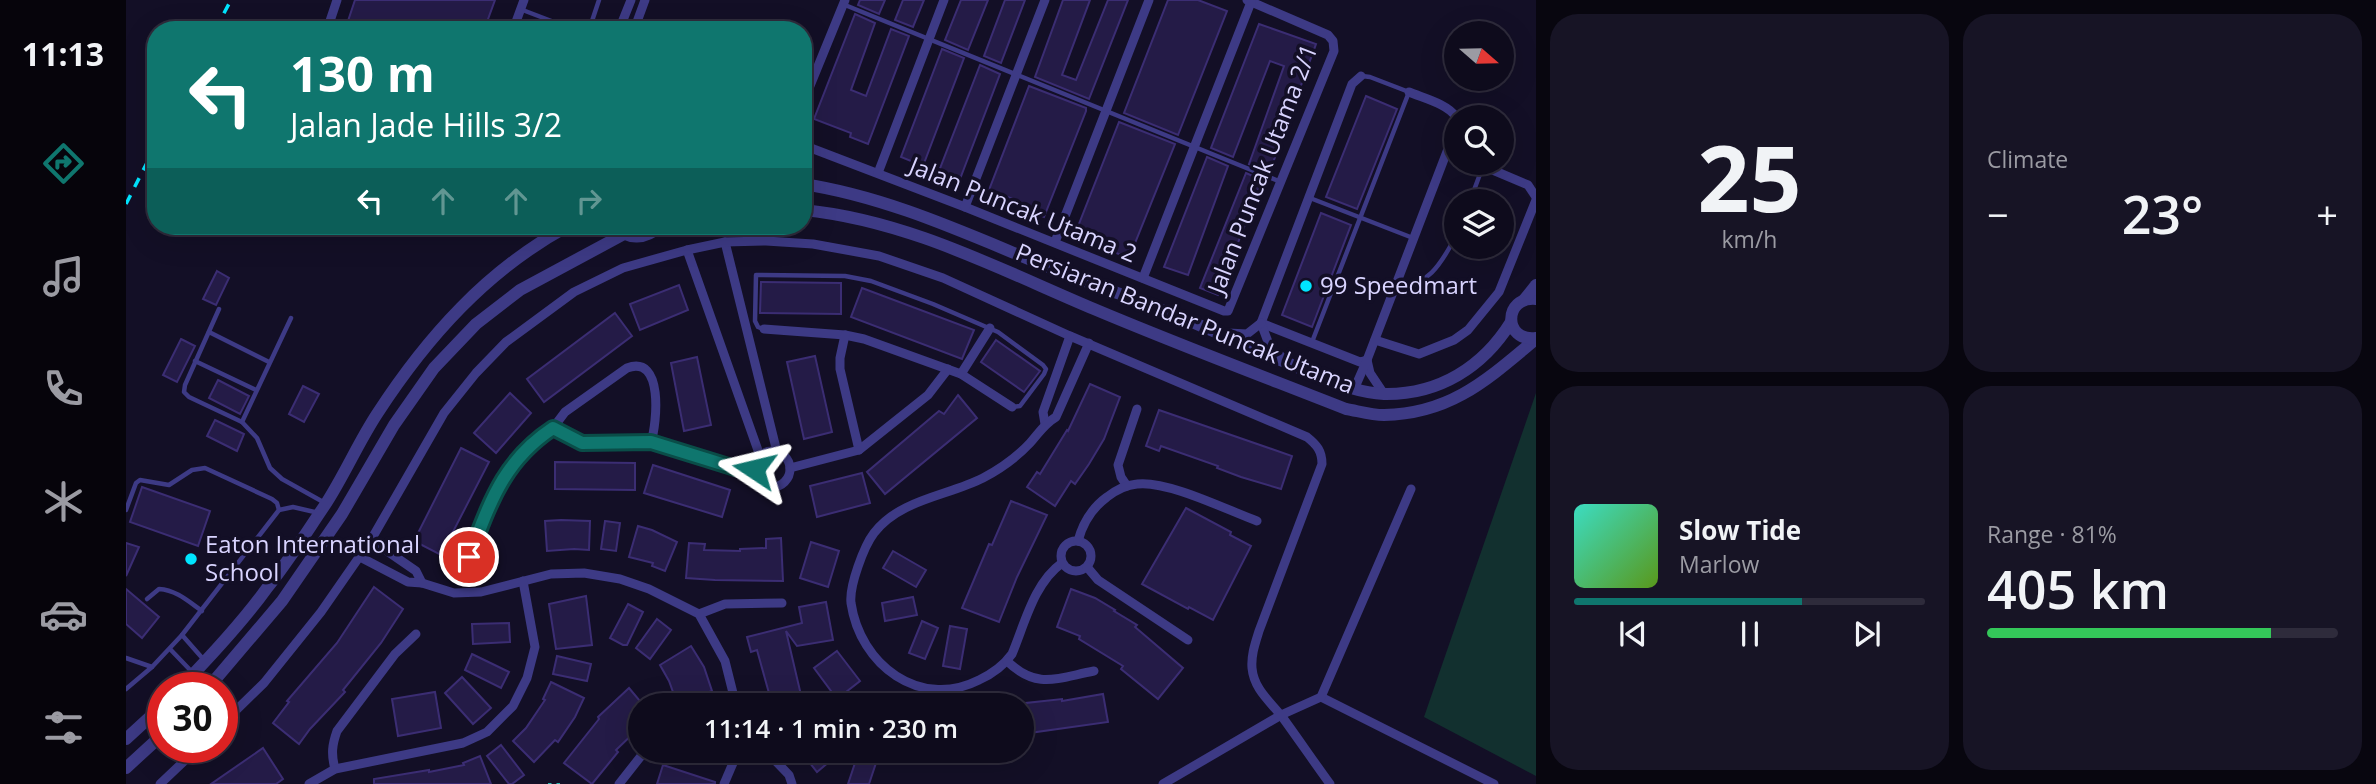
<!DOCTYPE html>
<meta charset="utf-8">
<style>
:root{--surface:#0e0b1c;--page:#171425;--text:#f1f3f6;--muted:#9b9ba3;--line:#2e2b3b;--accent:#0f766e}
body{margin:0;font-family:"Open Sans",sans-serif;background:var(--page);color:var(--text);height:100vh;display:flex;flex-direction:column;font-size:26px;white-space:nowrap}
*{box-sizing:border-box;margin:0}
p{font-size:23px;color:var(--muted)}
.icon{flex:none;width:38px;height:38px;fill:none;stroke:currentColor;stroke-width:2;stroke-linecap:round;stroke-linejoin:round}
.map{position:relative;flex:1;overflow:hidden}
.sheet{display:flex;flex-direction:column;gap:14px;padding:14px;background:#08060f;width:840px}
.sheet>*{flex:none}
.banner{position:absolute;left:21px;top:21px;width:665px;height:214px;border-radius:28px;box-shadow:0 7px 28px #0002,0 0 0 2px var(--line);background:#0f766e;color:#fff;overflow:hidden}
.needle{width:46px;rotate:110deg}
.fabs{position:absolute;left:1318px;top:21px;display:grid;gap:14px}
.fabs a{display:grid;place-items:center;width:70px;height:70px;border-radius:50%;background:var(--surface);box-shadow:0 7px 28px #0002,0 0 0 2px var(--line);font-size:35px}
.speed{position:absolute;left:21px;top:672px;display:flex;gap:14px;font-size:35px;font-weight:700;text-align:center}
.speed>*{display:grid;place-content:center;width:91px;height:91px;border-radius:50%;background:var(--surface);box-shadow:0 7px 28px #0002,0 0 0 2px var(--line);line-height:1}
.speed .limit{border:10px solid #d22;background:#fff;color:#111}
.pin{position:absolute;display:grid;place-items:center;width:60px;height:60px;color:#fff;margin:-30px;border:4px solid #fff;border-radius:50%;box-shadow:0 2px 7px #0007}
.me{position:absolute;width:77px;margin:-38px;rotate:280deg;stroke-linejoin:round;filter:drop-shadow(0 0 5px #0008)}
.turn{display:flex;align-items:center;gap:24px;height:147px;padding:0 28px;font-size:32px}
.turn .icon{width:91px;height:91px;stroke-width:2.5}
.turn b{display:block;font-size:49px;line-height:60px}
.lanes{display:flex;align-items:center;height:66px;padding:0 28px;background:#0003;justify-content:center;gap:35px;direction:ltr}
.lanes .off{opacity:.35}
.big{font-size:52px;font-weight:600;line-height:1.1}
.sheet .widget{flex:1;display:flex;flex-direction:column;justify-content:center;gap:10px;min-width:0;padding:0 24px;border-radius:28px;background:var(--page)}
.sheet .dial{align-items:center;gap:0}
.dial b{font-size:91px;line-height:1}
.song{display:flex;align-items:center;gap:21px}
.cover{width:84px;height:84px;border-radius:10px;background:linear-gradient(135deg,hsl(170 70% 55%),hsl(90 70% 35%))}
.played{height:7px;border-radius:4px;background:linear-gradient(90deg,var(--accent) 65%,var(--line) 65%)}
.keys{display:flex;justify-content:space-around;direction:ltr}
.heat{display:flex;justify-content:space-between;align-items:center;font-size:38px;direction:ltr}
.charge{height:10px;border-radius:5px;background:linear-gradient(90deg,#34c759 81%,var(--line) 0)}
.sheet .tiles{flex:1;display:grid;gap:14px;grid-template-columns:repeat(2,1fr)}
.trip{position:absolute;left:502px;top:693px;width:406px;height:70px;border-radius:35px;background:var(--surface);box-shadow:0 7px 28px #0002,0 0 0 2px var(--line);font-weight:600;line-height:70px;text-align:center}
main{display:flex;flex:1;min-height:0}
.tab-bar{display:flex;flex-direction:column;width:126px;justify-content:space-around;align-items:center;background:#06040b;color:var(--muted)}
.tab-bar .icon{width:49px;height:49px}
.tab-bar .on{color:var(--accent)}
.tab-bar b{font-size:32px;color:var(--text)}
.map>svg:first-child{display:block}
.green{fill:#12302f}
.building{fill:#241b47;stroke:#3b2d73;stroke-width:2}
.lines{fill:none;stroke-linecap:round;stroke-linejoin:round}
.path{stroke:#2fb8b0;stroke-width:2;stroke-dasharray:3.5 5;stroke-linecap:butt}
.service{stroke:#3d3a85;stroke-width:4.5}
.minor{stroke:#3d3a85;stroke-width:9}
.tertiary{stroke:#3d3a85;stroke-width:12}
.rail{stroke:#00e5ff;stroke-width:3.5;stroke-dasharray:10 9;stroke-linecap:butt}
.route-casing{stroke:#0a4d48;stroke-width:18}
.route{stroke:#0f766e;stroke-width:12}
.poi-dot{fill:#00e5ff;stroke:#130f26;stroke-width:2.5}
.labels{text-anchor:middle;stroke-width:7;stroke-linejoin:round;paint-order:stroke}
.street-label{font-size:24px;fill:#d9d4ff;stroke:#130f26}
.poi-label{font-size:24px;fill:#d9d4ff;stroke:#130f26;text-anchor:start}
</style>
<main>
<nav class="tab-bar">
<b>11:13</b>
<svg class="icon on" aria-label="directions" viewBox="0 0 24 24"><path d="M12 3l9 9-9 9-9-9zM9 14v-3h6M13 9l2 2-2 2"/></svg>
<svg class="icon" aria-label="music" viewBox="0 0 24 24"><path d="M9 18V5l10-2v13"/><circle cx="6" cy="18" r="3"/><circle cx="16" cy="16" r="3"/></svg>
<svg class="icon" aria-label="phone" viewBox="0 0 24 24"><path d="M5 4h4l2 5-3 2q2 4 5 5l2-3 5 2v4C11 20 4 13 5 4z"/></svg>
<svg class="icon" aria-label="climate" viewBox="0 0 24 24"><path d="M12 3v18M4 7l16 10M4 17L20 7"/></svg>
<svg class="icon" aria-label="car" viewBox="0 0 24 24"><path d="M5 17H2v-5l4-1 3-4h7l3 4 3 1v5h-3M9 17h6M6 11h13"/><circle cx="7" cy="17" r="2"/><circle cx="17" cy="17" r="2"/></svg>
<svg class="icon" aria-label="filters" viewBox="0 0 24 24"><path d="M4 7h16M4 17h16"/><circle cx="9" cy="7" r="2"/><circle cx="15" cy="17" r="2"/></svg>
</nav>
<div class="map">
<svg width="1410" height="784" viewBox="0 0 1410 784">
<rect width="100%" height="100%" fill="#130f26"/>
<path class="green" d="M1410,393V776L1298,717Z"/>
<g class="building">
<path d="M229,0H369L358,30H219Z"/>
<path d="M734,0H759L753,14L732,5Z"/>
<path d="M777,0H798L787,27L769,20Z"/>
<path d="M835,0H862L842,50L819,40Z"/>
<path d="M879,0H899L875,63L858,56Z"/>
<path d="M937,0H964L936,75L950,80L982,0H1002L963,99L909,77Z"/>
<path d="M1042,0H1072L1101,11L1052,135L998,113Z"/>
<path d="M729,14L749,23L725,90L740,96L765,29L783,36L742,144L724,137L725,133L688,119Z"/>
<path d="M1133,24L1190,44L1144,171L1123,164L1158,66L1144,61L1107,157L1085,148Z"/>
<path d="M816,49L838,58L797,166L775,157Z"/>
<path d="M854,65L874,74L834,179L813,171Z"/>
<path d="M903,86L960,108V111L918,217L896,208L898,203L863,190Z"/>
<path d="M1240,96L1271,109L1231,209L1200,197Z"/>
<path d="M993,122L1049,144L1003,258L985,251L988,244L951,229Z"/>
<path d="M1081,157L1102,166L1062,275L1038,267Z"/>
<path d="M1120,173L1136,180L1092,295L1074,288Z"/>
<path d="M1195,213L1225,225L1186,327L1156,315Z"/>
<path d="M91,271L103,278L90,305L77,299Z"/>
<path d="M635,282L715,283V314L634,313Z"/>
<path d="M553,285L562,310L514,330L504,304Z"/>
<path d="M736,288L848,330L836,359L725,317Z"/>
<path d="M489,313L506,336L418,402L401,379Z"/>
<path d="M55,339L69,346L51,382L37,375Z"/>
<path d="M870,340L914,371L898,392L855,362Z"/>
<path d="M689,356L706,432L678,439L661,362Z"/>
<path d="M571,357L585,425L558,431L545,363Z"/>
<path d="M92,380L123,396L114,414L83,398Z"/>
<path d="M964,384L994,397L978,439L963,464L949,484L945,481L929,506L901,487L911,472L914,474L941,430L942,431Z"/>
<path d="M177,386L193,394L178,422L163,414Z"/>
<path d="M384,393L405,413L370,453L348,433Z"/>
<path d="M832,395L851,418L759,494L741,472L813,411L818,414Z"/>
<path d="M1033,410L1166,456L1155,489L1115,477L1091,468L1092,466L1035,446L1033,451L1020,446Z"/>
<path d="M89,420L118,434L111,451L81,436Z"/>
<path d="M335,448L363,462L315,555L288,541Z"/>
<path d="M429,462L509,463V490L429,489Z"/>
<path d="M527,465L604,490L596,517L518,493Z"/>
<path d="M736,473L744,503L691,517L684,486Z"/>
<path d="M16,487L84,511L72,546L4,522Z"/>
<path d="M885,501L921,515L891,577L873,622L836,608L863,544L866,545Z"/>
<path d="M1060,508L1105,532L1104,535L1125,546L1087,620L1063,607L1062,609L1016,584Z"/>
<path d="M435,520L464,521L463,550L448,549L421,551L419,521Z"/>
<path d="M479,521L494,523L490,551L475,549Z"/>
<path d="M512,526L526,530L551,542L539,571L526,566L527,563L503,557Z"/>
<path d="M655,538L657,581L589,580L560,578L563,543L579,544L578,550L614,551V549L640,548V539Z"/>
<path d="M685,542L713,551L702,587L674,578Z"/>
<path d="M0,543L13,547L0,576Z"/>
<path d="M767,551L800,570L790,587L757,568Z"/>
<path d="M248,587L277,609L255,643L217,690L219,692L184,729L173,744L147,723L163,702L161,701L211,643Z"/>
<path d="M0,589L33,617L16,638L0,624Z"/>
<path d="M945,589L969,598L989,610L988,611L1011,625L1009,627L1057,668L1032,699L995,669L997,666L953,639L954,636L931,627Z"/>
<path d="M460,596L466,645L430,649L423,604Z"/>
<path d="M787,597L791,615L759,621L756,603Z"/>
<path d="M700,602L707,640L671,646L660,631L675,695L646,704L631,650L625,652L621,637L676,623L673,607Z"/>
<path d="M502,604L517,612L501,645H497L484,638Z"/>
<path d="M531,619L545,630L524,659L510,648Z"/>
<path d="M796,621L812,628L799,659L783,653Z"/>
<path d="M383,623L384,642L347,644L346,624Z"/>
<path d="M824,626L841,629L834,669L817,666Z"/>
<path d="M565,646L578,667L586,691L551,703L543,681L534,665Z"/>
<path d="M711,651L734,681L711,699L688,668Z"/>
<path d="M346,654L383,672L375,688L339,670Z"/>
<path d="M431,656L465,664L461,681L427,674Z"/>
<path d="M336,677L365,708L347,724L319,693Z"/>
<path d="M425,682L458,698L449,717L432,742L429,740L408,762L387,741L400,728L419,700L417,699Z"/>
<path d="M503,688L514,701V727L490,750L492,752L466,784L438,763L473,719L472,717Z"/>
<path d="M309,692L315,728L272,736L266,699Z"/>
<path d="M744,693L765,705H737Z"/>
<path d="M977,694L982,722L903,733L900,703L936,699V701Z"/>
<path d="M375,745L398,775L386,784H383L361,756Z"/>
<path d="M137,748L157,779L150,784H85Z"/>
<path d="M689,751H716L691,772L680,758Z"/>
<path d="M733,751H754L743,784H722Z"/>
<path d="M354,756L365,784H248V779L303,770V772L338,765L337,763Z"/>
<path d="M537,765L589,782V784H531Z"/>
</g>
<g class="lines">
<path class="path" d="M422,784H438"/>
<g class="service">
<path d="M719,5L1155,182"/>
<path d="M394,9L449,30"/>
<path d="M463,30L473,0"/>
<path d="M1184,198L1287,238"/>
<path d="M1344,201L1357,166"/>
<path d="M1267,295C1304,280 1312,270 1330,236"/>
<path d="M93,309L59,385L58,392L63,397L116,422L131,438L144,468L156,479L199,503"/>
<path d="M637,329L632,327L629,321L630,275L719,276L745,281L807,304L872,332L917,365L920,369L918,374L894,406L887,407"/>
<path d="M83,332L143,362"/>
<path d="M1186,342L1283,92L1244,77L1236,76"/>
<path d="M69,361L130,390"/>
<path d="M116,422L165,318"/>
<path d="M0,510L10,483L14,480L43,485L66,470L79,468L146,499L151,503L153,510L56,635L26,667L0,689"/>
<path d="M153,510L167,507L193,513"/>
<path d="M21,599L33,589C50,590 62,601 76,611"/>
<path d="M56,635L78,660"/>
<path d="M44,649L67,673"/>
<path d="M0,658L26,667"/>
</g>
<g class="minor">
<path d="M201,30L211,0"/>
<path d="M387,30L398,0"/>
<path d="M493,30L505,0"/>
<path d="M508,30L519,0"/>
<path d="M1283,92C1297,98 1322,104 1330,117"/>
<path d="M677,103L719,0"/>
<path d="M677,145L839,207L1098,311H1102L1208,51L1207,41L1202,35L1121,0"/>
<path d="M1350,163L1402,185L1410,197"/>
<path d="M752,173L818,0"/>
<path d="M839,207L919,0"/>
<path d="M599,242L651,452"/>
<path d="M929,242L1023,0"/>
<path d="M561,250L634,456"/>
<path d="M1017,278L1125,2"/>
<path d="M1135,323L1226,84L1235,76"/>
<path d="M1135,323L1234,362L1241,360"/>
<path d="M1135,323L1145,350L1155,356"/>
<path d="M638,329L719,335L738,339L835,374L886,407"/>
<path d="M1102,333L1121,334L1135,323"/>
<path d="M719,335L714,358V369L733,450"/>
<path d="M1249,340L1293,354L1328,340L1342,330L1373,292L1410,200"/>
<path d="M1241,360L1244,373L1258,394"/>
<path d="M835,374L864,328"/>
<path d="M1225,389L1230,385L1241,360L1330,128"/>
<path d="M919,424L917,412L944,336"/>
<path d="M427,428L456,443L525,442L609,468L628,469"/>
<circle cx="646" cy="469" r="18"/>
<path d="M664,468L733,450L802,395L822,369"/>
<path d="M1001,486L995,477L992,465L1011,409"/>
<path d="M245,540L290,571L296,583"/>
<circle cx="950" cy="556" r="15"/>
<path d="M952,541C957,522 966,508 981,497C990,490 1000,485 1011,484C1041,480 1101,510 1131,521"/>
<path d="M234,557L282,582L296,583L328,593L355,592L425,574L458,573L494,579L523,589L573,614L599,661L610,705"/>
<path d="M343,557L366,500L381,470L410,439L427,428L439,412L501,368C538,354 531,423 525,442"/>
<path d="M936,563C908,583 899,623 886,654C878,665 866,674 853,680C794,710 734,665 725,603C723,586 738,546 748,533C774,499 822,496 857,478C874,469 891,457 904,443C913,433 918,424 930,417L963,343"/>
<path d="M961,567L972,580L1062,640"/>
<path d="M573,614L599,604L656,603"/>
<path d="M881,661C911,690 931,678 968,671"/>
<path d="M1195,697L1368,784"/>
<path d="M96,724L138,683L195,612L245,540L318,413L350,373L380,342L448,292L497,268L561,250L599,242L640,241L687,244L753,256L817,278L944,336L1181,437C1191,445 1196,451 1196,464L1133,631C1129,644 1125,655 1126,668C1128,690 1145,702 1157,718C1173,740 1188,762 1204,784"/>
<path d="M598,751C608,758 616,757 626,751"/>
<path d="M640,751L663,775L666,784"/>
<path d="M209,769C205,754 206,745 211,731L269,654L290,634"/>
<path d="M34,784L73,747"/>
<path d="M183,784L209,769L337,743L361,732L387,706L401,678L409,647L397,581"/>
<path d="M493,784L519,751"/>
<path d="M598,784L610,756"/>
<path d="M1037,784L1155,715L1195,697L1285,489"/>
</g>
<g class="tertiary">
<path d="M677,184C763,197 843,235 922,267C975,288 1029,305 1080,328C1116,343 1151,359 1187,374C1210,383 1233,393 1258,394C1313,395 1357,367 1385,322"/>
<path d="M677,210C781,220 873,269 968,309C1051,344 1136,376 1220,409C1232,411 1245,415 1258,415C1325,414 1362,379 1410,339"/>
<path d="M488,226C502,241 520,239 534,226"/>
<path d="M1410,299C1377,296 1377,342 1410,338"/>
<path d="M1398,300L1410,285"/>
<path d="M54,688C84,657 116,623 141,588C162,562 180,533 199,505C218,476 232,443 251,414C301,337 361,270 442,226"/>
<path d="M82,688L156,601L216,514L268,425L308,368L350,324L394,290L498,234"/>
<path d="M0,739L37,705"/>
<path d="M0,768L37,734"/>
</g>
<g class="rail">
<path d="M89,30L105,0"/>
<path d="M0,204L30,145"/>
</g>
</g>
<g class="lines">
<g class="route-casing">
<path id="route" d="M343,557C364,503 377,461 427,428L456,443L525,442L609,468L628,469"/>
</g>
<use href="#route" class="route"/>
</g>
<g class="poi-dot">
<circle cx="1180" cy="286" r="7"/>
<circle cx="65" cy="559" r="7"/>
</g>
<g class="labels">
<g class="street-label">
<text transform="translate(1137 169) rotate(-69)" y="8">Jalan Puncak Utama 2/1</text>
<text transform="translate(897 210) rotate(22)" y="8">Jalan Puncak Utama 2</text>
<text transform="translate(1059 319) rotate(22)" y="8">Persiaran Bandar Puncak Utama</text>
</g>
<g class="poi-label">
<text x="1194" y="294">99 Speedmart</text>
<text x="79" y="553">Eaton International<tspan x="79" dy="28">School</tspan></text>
</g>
</g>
</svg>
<div class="fabs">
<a><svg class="needle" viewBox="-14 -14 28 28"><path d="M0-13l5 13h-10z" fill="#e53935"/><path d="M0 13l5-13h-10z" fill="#9b9ba3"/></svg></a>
<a><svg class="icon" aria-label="search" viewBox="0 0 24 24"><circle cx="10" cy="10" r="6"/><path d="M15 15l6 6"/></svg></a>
<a><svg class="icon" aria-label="layers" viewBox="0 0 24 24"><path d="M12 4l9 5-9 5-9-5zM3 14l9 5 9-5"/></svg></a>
</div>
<div class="speed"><div class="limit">30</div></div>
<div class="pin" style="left:343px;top:557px;background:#d93025"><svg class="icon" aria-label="arrive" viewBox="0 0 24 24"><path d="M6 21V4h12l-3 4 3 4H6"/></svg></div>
<svg class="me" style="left:628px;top:469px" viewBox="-20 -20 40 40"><path d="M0-17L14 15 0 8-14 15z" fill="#0f766e" stroke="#fff" stroke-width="4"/></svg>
<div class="trip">11:14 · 1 min · 230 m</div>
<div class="banner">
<div class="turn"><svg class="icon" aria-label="left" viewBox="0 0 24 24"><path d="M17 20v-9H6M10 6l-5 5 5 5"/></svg><div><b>130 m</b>Jalan Jade Hills 3/2</div></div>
<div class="lanes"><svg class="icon" aria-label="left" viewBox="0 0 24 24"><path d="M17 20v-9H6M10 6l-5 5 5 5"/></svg><svg class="icon off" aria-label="ahead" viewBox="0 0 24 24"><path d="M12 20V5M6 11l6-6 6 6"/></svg><svg class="icon off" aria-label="ahead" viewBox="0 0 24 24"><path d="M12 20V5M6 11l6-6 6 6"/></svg><svg class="icon off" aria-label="right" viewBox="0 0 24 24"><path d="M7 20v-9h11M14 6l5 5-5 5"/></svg></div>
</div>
</div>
<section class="sheet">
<div class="tiles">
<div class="widget dial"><b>25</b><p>km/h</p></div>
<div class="widget"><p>Climate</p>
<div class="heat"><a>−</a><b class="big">23°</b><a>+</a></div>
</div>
<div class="widget">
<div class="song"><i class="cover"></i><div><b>Slow Tide</b><p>Marlow</p></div></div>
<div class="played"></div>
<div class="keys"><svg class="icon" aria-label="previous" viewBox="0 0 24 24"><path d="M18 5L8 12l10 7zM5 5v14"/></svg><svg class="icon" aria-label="pause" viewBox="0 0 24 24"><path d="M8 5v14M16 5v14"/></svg><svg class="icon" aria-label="next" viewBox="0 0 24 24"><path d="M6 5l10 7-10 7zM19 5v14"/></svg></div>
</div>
<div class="widget"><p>Range · 81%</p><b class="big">405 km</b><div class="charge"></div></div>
</div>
</section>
</main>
